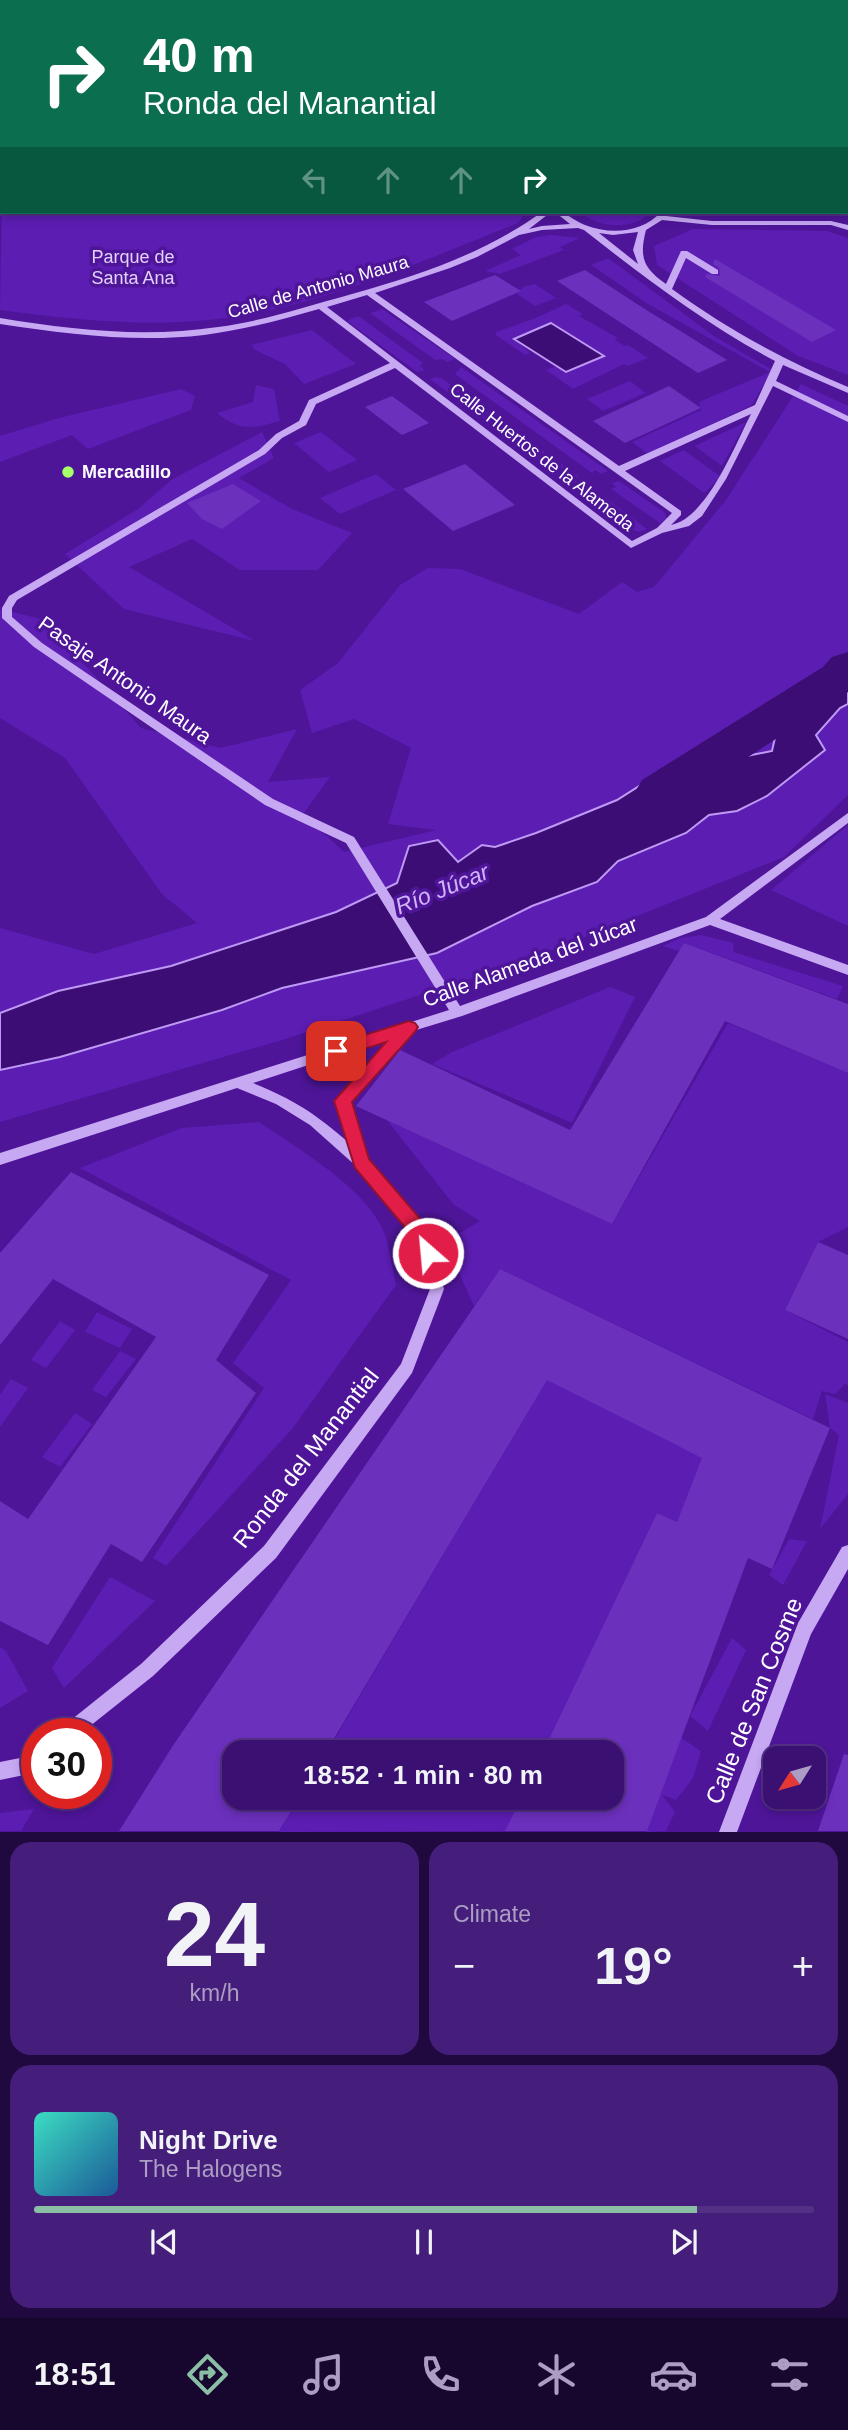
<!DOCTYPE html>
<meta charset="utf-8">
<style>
:root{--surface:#3a1073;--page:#451e7b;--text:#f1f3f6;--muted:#ab9dc4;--line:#543085;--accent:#8abfa5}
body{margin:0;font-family:Helvetica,sans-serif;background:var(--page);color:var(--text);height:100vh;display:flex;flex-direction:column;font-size:26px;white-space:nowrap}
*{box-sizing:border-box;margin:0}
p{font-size:23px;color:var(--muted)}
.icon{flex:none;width:38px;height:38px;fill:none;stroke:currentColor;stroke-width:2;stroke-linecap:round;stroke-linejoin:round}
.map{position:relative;height:1832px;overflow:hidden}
.drawer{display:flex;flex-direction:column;gap:10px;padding:10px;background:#20093f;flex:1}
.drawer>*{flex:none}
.top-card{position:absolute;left:0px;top:0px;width:849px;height:214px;box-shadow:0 4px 10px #0003,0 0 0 2px var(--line);background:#0b6e4f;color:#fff;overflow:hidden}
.needle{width:46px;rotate:233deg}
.tools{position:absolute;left:763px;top:1746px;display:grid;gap:14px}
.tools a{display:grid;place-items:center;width:63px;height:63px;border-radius:14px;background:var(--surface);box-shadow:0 4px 10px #0003,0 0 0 2px var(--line);font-size:35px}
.speed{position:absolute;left:21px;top:1718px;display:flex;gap:14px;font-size:35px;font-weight:700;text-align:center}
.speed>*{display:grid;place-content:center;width:91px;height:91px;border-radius:50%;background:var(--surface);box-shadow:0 4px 10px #0003,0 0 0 2px var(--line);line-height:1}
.speed .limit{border:10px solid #d22;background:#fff;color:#111}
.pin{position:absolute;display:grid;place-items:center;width:60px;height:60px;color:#fff;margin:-30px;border-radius:14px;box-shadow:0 4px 10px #0006}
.me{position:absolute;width:77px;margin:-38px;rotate:333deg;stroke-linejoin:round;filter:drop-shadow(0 0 5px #0008)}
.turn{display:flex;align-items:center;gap:24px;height:147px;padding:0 28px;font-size:32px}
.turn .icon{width:91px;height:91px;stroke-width:2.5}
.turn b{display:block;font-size:49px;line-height:60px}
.lanes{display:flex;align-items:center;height:66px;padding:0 28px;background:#0003;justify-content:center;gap:35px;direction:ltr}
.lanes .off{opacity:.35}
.big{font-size:52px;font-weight:600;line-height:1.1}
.drawer .tile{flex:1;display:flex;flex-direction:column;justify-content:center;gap:10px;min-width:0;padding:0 24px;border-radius:21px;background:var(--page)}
.drawer .dial{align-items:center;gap:0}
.dial b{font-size:91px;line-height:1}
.song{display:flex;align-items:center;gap:21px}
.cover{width:84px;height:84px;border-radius:10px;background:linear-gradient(135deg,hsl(170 70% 55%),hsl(210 70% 35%))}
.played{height:7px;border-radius:4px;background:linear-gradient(90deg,var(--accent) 85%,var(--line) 85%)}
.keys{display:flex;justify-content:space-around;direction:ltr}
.heat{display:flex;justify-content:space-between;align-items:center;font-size:38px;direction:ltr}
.drawer .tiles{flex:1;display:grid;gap:10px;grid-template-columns:1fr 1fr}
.tile:last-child{grid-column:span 2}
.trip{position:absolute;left:222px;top:1740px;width:402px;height:70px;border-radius:21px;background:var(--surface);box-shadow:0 4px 10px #0003,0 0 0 2px var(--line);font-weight:600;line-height:70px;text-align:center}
.menu{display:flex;height:112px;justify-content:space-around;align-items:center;background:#17062e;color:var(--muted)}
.menu .icon{width:49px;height:49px}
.menu .on{color:var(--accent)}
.menu b{font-size:32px;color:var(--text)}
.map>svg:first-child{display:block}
.green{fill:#5c1db3}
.water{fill:#3c0d75;stroke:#bf9af5;stroke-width:2}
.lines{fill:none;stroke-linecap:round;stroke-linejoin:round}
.river{fill:#3c0d75;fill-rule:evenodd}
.building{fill:#6b30bc}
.minor{fill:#c7a8f3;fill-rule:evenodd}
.major{fill:#f9f3ff;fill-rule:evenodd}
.route{fill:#e11d48;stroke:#92132f;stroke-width:2}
.poi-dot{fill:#a7ff69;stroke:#4e1599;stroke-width:2.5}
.labels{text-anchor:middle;stroke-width:7;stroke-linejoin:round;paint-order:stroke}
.far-park-label{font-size:18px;fill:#e3d0fd;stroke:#4e1599}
.far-street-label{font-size:18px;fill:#fff;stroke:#4e1599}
.far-poi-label{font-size:18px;font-weight:bold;fill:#fff;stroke:#4e1599;text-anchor:start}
.street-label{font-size:21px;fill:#fff;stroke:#4e1599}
.water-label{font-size:23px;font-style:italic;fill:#d1b4f9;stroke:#4e1599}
.near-street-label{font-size:24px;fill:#fff;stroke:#4e1599}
</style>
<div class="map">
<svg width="848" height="1832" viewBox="0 0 848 1832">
<rect width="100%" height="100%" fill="#4e1599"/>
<g class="green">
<path d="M2,193V212H526L518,223C420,262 314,310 208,320C139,327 69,319 0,310Z"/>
<path d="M580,212H650C635,231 596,228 580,212Z"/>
<path d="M693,229L827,231L848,238V375L798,356L657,265L654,246Z"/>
<path d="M551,235L580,238L560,247L564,250L500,274L485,271L521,255L512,249L536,237Z"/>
<path d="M608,258L714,336L774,371L770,373L752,405L648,454L632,442L701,410L699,402L770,372L648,304L591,265Z"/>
<path d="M535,284L556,298L535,306L517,294L523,287Z"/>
<path d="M566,304L583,314L579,316L618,338L615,340L625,346L628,345L648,358L628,366L624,364L573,389L546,370L556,366L566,372L515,339L530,353L525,355L496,335V332L536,318Z"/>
<path d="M382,309L455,359L447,362L442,359L435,360L370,313Z"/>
<path d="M355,317H360L423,363L420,366L425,370L417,372L347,321Z"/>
<path d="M312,330L356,364L304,384L285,364L255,350L251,345Z"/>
<path d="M461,367L608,471L601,474L595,470L592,473L455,374Z"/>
<path d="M436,377L443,379L578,476L575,480L578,483L573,486L430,379Z"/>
<path d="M630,381L646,393L603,411L587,399Z"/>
<path d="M801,384L848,406V795L784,857L528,960L282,1040L0,1122V928L94,954L197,923L162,894L65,758L0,718V609L45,620L62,631L77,656L141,728L221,748L297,729L268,782L330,777L300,818L327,836L344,852L436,830L388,824L411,748L354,719L312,733L300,690L338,663L400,585L428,568L460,569L579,614L622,582L637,592L654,587L726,500Z"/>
<path d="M256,385L274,389L280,421C253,429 239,431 217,413L253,402Z"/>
<path d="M181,389L195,396L191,410L88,449L72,435L0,462V436L59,418Z"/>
<path d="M746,422L722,466L695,446Z"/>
<path d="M262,432L274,458L239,478L292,509L352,533L318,570H240L192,539L129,567L255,641L124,609L65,554L138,509L171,480Z"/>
<path d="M321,432L357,460L329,472L294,443Z"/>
<path d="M684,450L721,477L704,493L660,461Z"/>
<path d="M376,474L396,490L340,514L320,498Z"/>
<path d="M619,481L664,512L667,518L660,523L611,489L616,487L612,483Z"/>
<path d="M590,492L597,496L601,494L647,529L640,532L633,530L585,495Z"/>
<path d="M848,825V926L771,890Z"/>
<path d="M701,935L734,943L733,952L843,986L837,999L684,943L679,951L663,946L680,938Z"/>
<path d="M610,987L635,997L572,1123L432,1064L452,1052Z"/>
<path d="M728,1023L848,1073V1227L818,1242L785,1310L848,1342V1385L845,1384L835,1394L822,1391L813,1419L500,1269L474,1306L445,1242L480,1221L454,1205L387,1120L612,1224Z"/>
<path d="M259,1122C298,1149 365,1187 384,1232C390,1248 392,1268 396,1285L292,1429L166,1566L153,1558L264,1388L233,1363L291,1280L80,1168L182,1128Z"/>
<path d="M97,1312L132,1329L120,1348L85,1332Z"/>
<path d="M60,1321L75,1330L46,1368L31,1360Z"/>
<path d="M120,1351L136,1359L106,1397L92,1390Z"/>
<path d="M536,1374L680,1447L702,1414L706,1450L677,1522L657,1513L544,1752H327L532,1405Z"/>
<path d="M11,1379L28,1388L0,1427V1395Z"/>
<path d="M825,1394L848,1403V1494L820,1529L839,1435L830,1428Z"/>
<path d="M75,1413L92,1424L60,1467L42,1457Z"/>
<path d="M789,1539L807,1541L783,1585L769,1575Z"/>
<path d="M110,1577L155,1601L64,1688L52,1668Z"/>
<path d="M732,1638L746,1650L708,1731L690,1716Z"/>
<path d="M0,1647L6,1651L28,1691L0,1708Z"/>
<path d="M681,1738L701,1751L693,1778L676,1800L662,1795L675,1812L666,1831L646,1832Z"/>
<path d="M300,1797H522L506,1831L279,1832Z"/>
<path d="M34,1809L21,1831H0V1813Z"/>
</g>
<g class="water">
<path d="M551,323L604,356L566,372L514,339Z"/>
<path d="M848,656V704L840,708L816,735L825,750L767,796L737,811L709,815L686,833L618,861L597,882L532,906L437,953L282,988L222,1010L60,1057L0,1070V1013L58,991L171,966L336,912L397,883L409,846L438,840L458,862L482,845L495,847L536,833L617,800L680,760L704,754L737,758L772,751L783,702L815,674Z"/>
</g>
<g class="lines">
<path class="river" d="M848,652V692L676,804L659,809L642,804L635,792L642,780L823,667L832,657Z"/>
</g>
<g class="building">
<path d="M715,259L836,330L812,342L705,277L707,274L720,276L719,268L713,264Z"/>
<path d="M585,270L640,306L727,360L698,373L557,281Z"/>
<path d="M495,275L521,291L452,321L424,302Z"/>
<path d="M669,386L701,408L625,443L593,421Z"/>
<path d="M392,396L429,423L402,435L365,407Z"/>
<path d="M465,464L515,505L453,531L403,489Z"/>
<path d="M233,484L261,501L222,529L202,519L187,503Z"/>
<path d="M684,943L848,1004V1073L725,1021L612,1224L356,1106L400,1050L570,1130Z"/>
<path d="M71,1172L269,1275L216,1360L256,1393L142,1562L111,1544L48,1645L0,1621V1501L28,1519L156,1337L53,1279L0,1345V1253Z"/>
<path d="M818,1242L848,1255V1339L785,1310Z"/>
<path d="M500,1269L830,1428L772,1569L748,1558L647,1831H505L522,1797H612V1752H543L657,1513L677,1522L702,1458L547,1380L326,1752H234V1797H300L279,1831H119L174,1744Z"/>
<path d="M844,1754L848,1755V1831H818Z"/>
</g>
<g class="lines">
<g class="minor">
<path d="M214,0H227L211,2Z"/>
<path d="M325,0H333L323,2Z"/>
<path d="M393,0H402L391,2Z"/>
<path d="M717,0H725L715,2Z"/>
<path d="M832,0H840L830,2Z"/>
<rect x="0" y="12" width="2" height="4"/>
<rect x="0" y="48" width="2" height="4"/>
<rect x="847" y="60" width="1" height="4"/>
<path d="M0,132H2L0,137Z"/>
<rect x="847" y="205" width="1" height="4"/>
<path d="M542,212H551L529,229L542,226L570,224L555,212C567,212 574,221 585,225C610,235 642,233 661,212H669L666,216L712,221H831L848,225V230L831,225H712L662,220L646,230C639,257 643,268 666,284L681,251H687L718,270V274H712L686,258L672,289C727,329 785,361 848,387V393L783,365L776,381L848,416V422L773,386L726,479L702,516L689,526L662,533L631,548L395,368L316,404L306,425L282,438L265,454L17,600L12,608V617L42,643L273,799L354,837L460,1006L706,917L848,813V823L720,919L848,965V975L710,925L462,1016L413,1031L349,1102L367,1159L428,1230L444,1289L412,1373L276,1558L153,1676L80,1734H58L61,1728L141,1664L264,1546L401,1364L430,1289L417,1237L356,1166L310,1125L276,1104L237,1088L0,1165V1153L449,1010L346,843L265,805L34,647L2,618V608L9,596L259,450L276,434L299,421L309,400L390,363L319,309C281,320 243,330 204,335C136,343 67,334 0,324V318C72,330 145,338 218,327C264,321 308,306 352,294C420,275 485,253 542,212ZM578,228L584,230C645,278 707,325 775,361L755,405L619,466L375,293L450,268L477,257L519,235L542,230ZM638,232L633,250L638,264L599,233L613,235ZM367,295L672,513L657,528L632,541L327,307ZM751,414C735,445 707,518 671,525L681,515V511L625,471ZM391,1038L335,1101L348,1142C316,1114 293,1099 253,1083Z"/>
<path d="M848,1545V1569L811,1634L737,1832H719L798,1623L842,1547Z"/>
<path d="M37,1750V1770L29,1774L0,1780V1762L25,1757Z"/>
</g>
<g class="major">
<path d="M539,0H552L537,2Z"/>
<rect x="0" y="92" width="2" height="6"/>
</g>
</g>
<path class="route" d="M409,1021L415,1023L418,1027L415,1032L352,1102L369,1159L429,1229L437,1253L434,1258L428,1261L421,1258L414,1238L355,1168L334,1101L386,1042L336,1058L330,1056L328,1051L330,1046Z"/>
<circle class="poi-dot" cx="68" cy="472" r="7"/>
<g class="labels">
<g class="far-park-label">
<text x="133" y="263">Parque de<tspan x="133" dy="21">Santa Ana</tspan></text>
</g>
<g class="far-street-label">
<text transform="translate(318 287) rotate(-16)" y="6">Calle de Antonio Maura</text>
<text transform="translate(542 457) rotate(38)" y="6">Calle Huertos de la Alameda</text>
</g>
<g class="far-poi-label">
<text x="82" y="478">Mercadillo</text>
</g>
<g class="street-label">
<text transform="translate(125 680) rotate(35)" y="7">Pasaje Antonio Maura</text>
<text transform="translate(530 962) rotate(-20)" y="7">Calle Alameda del Júcar</text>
</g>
<g class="water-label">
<text transform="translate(442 889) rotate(-22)" y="8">Río Júcar</text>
</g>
<g class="near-street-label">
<text transform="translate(306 1458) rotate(-52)" y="8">Ronda del Manantial</text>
<text transform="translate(754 1701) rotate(-68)" y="8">Calle de San Cosme</text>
</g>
</g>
</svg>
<div class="tools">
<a><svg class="needle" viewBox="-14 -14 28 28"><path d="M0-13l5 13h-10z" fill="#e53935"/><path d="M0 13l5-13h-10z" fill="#ab9dc4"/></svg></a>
</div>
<div class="speed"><div class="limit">30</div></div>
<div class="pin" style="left:336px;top:1051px;background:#d93025"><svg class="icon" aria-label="arrive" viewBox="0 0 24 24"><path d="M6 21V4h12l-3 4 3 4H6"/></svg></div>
<svg class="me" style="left:428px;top:1253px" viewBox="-20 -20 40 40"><circle r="17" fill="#e11d48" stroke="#fff" stroke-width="3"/><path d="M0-11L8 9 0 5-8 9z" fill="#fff"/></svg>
<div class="trip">18:52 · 1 min · 80 m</div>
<div class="top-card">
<div class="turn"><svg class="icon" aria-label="right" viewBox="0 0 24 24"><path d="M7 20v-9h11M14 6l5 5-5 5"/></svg><div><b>40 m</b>Ronda del Manantial</div></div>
<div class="lanes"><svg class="icon off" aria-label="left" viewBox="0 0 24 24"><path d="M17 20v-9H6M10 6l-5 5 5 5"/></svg><svg class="icon off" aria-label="ahead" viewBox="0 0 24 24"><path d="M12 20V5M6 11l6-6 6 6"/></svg><svg class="icon off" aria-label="ahead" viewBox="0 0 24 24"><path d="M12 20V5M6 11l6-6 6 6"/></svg><svg class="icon" aria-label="right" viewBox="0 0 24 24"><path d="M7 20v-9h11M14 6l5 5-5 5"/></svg></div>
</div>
</div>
<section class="drawer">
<div class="tiles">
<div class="tile dial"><b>24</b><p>km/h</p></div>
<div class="tile"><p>Climate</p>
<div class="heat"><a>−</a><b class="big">19°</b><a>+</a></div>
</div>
<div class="tile">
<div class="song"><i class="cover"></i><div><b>Night Drive</b><p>The Halogens</p></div></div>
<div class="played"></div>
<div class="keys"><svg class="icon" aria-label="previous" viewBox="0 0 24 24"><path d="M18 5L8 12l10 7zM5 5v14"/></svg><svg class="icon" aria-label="pause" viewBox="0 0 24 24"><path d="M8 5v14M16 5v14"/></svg><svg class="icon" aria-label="next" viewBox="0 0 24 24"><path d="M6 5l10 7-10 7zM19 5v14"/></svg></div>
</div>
</div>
</section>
<nav class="menu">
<b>18:51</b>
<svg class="icon on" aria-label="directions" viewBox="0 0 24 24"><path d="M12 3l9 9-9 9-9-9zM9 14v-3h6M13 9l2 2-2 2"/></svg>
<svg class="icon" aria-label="music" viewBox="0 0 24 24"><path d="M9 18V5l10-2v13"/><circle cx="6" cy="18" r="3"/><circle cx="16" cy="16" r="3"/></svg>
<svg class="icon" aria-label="phone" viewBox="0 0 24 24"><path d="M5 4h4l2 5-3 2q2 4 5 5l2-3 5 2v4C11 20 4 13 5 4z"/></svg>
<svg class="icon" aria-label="climate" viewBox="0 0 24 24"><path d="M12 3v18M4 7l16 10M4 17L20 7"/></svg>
<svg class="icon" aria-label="car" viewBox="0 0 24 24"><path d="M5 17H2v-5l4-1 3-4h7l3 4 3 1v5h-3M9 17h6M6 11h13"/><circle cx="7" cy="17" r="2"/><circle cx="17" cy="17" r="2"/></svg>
<svg class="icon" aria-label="filters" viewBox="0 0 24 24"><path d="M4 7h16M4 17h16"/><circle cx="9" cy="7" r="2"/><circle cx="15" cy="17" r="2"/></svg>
</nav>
